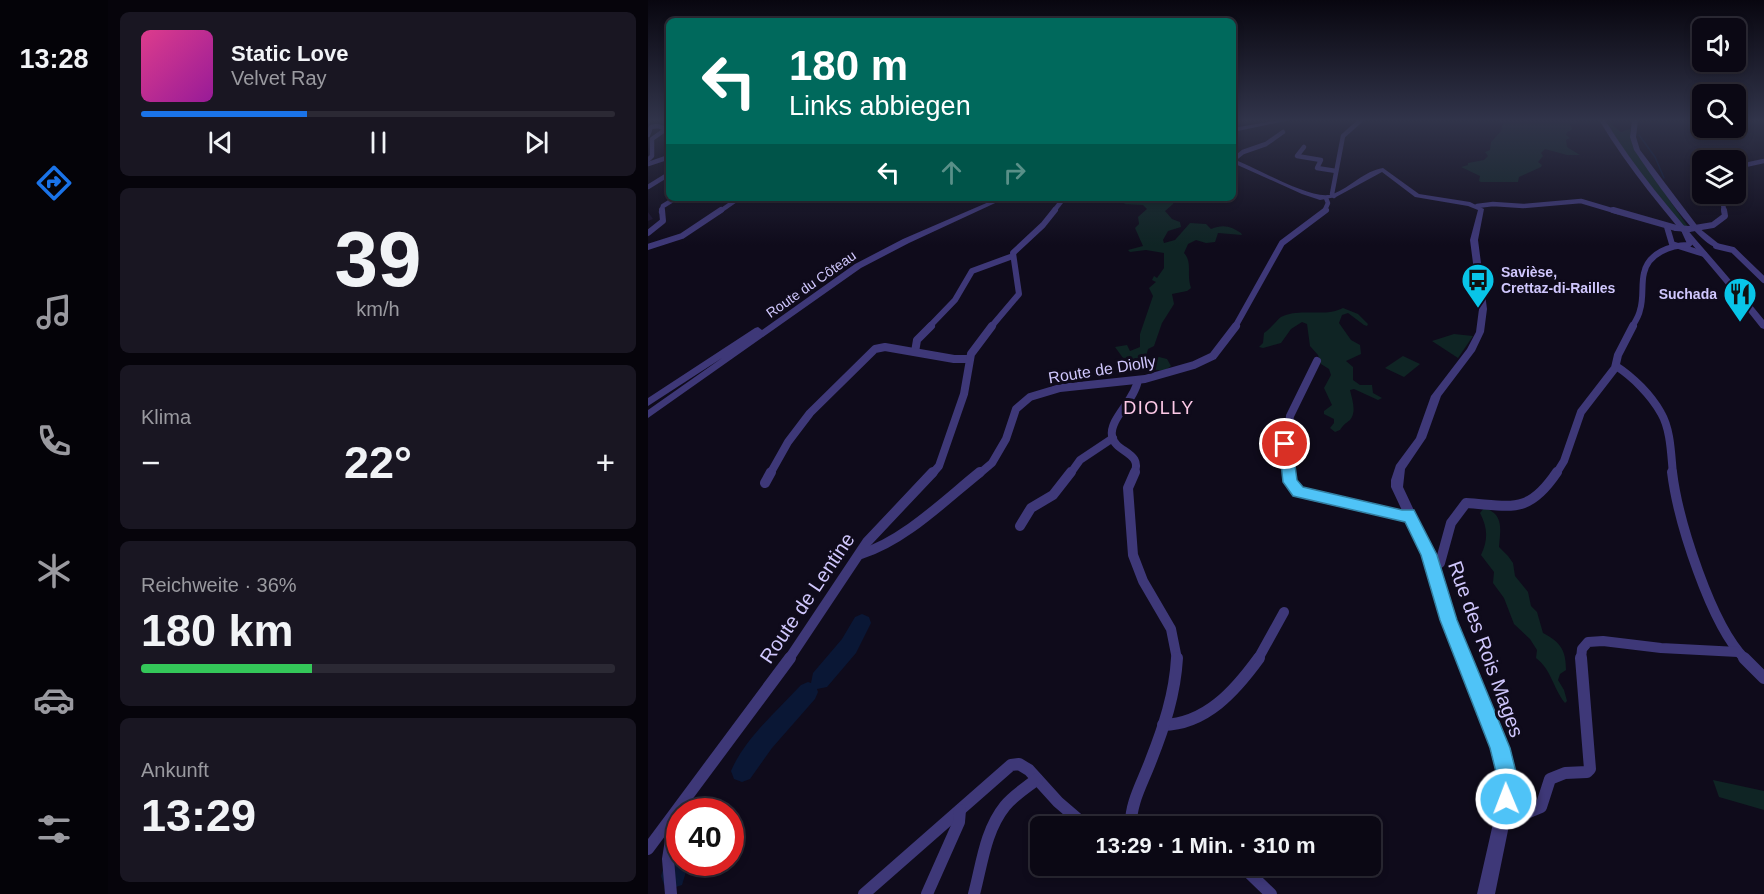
<!DOCTYPE html>
<html lang="de">
<meta charset="utf-8">
<style>
:root{--surface:#0b0814;--page:#191622;--text:#f1f3f6;--muted:#9a9aa0;--line:#2b2934;--accent:#1a73e8}
body{margin:0;font-family:Helvetica,sans-serif;background:var(--page);color:var(--text);height:100vh;display:flex;flex-direction:column;font-size:22px;white-space:nowrap}
*{box-sizing:border-box;margin:0}
p{font-size:20px;color:var(--muted)}
.icon{flex:none;width:33px;height:33px;fill:none;stroke:currentColor;stroke-width:2;stroke-linecap:round;stroke-linejoin:round}
.map{position:relative;flex:1;overflow:hidden}
.drawer{display:flex;flex-direction:column;gap:12px;padding:12px;background:#06040b;width:540px}
.drawer>*{flex:none}
.guide{position:absolute;left:18px;top:18px;width:570px;height:183px;border-radius:9px;box-shadow:0 3px 9px #0003,0 0 0 2px var(--line);background:#00695c;color:#fff;overflow:hidden}
.fabs{position:absolute;left:1044px;top:18px;display:grid;gap:12px}
.fabs a{display:grid;place-items:center;width:54px;height:54px;border-radius:9px;background:var(--surface);box-shadow:0 3px 9px #0003,0 0 0 2px var(--line);font-size:30px}
.speed{position:absolute;left:18px;top:798px;display:flex;gap:12px;font-size:30px;font-weight:700;text-align:center}
.speed>*{display:grid;place-content:center;width:78px;height:78px;border-radius:50%;background:var(--surface);box-shadow:0 3px 9px #0003,0 0 0 2px var(--line);line-height:1}
.speed .limit{border:9px solid #d22;background:#fff;color:#111}
.pin{position:absolute;display:grid;place-items:center;width:51px;height:51px;color:#fff;margin:-26px;border:3px solid #fff;border-radius:50%;box-shadow:0 2px 6px #0007}
.me{position:absolute;width:66px;margin:-33px;rotate:359deg;stroke-linejoin:round;filter:drop-shadow(0 0 4px #0008)}
.turn{display:flex;align-items:center;gap:21px;height:126px;padding:0 24px;font-size:27px}
.turn .icon{width:78px;height:78px;stroke-width:2.5}
.turn b{display:block;font-size:42px;line-height:51px}
.lanes{display:flex;align-items:center;height:57px;padding:0 24px;background:#0003;justify-content:center;gap:30px;direction:ltr}
.lanes .off{opacity:.35}
.big{font-size:45px;font-weight:700;line-height:1.1}
.drawer .widget{flex:1;display:flex;flex-direction:column;justify-content:center;gap:9px;min-width:0;padding:0 21px;border-radius:9px;background:var(--page)}
.drawer .dial{align-items:center;gap:0}
.dial b{font-size:78px;line-height:1}
.song{display:flex;align-items:center;gap:18px}
.cover{width:72px;height:72px;border-radius:9px;background:linear-gradient(135deg,hsl(330 70% 55%),hsl(300 70% 35%))}
.played{height:6px;border-radius:3px;background:linear-gradient(90deg,var(--accent) 35%,var(--line) 35%)}
.keys{display:flex;justify-content:space-around;direction:ltr}
.heat{display:flex;justify-content:space-between;align-items:center;font-size:33px;direction:ltr}
.charge{height:9px;border-radius:4px;background:linear-gradient(90deg,#34c759 36%,var(--line) 0)}
.trip{position:absolute;left:382px;top:816px;width:351px;height:60px;border-radius:9px;background:var(--surface);box-shadow:0 3px 9px #0003,0 0 0 2px var(--line);font-weight:700;line-height:60px;text-align:center}
main{display:flex;flex:1;min-height:0}
.tab-bar{display:flex;flex-direction:column;width:108px;justify-content:space-around;align-items:center;background:#040308;color:var(--muted)}
.tab-bar .icon{width:42px;height:42px}
.tab-bar .current{color:var(--accent)}
.tab-bar b{font-size:27px;color:var(--text)}
.map>svg:first-child{display:block}
.green{fill:#0f2424}
.lines{fill:none;stroke-linecap:round;stroke-linejoin:round}
.stream{stroke:#0a1735;stroke-width:1.5}
.river{fill:#0a1735;fill-rule:evenodd}
.minor-far4{stroke:#3e3878;stroke-width:4.5}
.minor-far3{stroke:#3e3878;stroke-width:6}
.minor-far2{stroke:#3e3878;stroke-width:8}
.minor-far1{stroke:#3e3878;stroke-width:10}
.minor{stroke:#3e3878;stroke-width:12}
.tertiary{fill:#3e3878;fill-rule:evenodd}
.minor-bridge{stroke:#3e3878;stroke-width:6}
.shaded-wall{fill:#1a132e}
.route{fill:#4fc3f7;stroke:#337fa1;stroke-width:1.5}
.labels{text-anchor:middle;stroke-width:6;stroke-linejoin:round;paint-order:stroke}
.far-poi-label{font-size:14px;font-weight:bold;fill:#d0c7fd;stroke:#0f0b1b;text-anchor:start}
.far-street-label{font-size:14px;fill:#d0c7fd;stroke:#0f0b1b}
.street-label{font-size:16px;fill:#d0c7fd;stroke:#0f0b1b}
.neighbourhood-label{font-size:18px;letter-spacing:1.5px;fill:#fdc9e7;stroke:#0f0b1b}
.near-street-label{font-size:20px;fill:#d0c7fd;stroke:#0f0b1b}
</style>
<main>
<nav class="tab-bar">
<b>13:28</b>
<svg class="icon current" aria-label="directions" viewBox="0 0 24 24"><path d="M12 3l9 9-9 9-9-9zM9 14v-3h6M13 9l2 2-2 2"/></svg>
<svg class="icon" aria-label="music" viewBox="0 0 24 24"><path d="M9 18V5l10-2v13"/><circle cx="6" cy="18" r="3"/><circle cx="16" cy="16" r="3"/></svg>
<svg class="icon" aria-label="phone" viewBox="0 0 24 24"><path d="M5 4h4l2 5-3 2q2 4 5 5l2-3 5 2v4C11 20 4 13 5 4z"/></svg>
<svg class="icon" aria-label="climate" viewBox="0 0 24 24"><path d="M12 3v18M4 7l16 10M4 17L20 7"/></svg>
<svg class="icon" aria-label="car" viewBox="0 0 24 24"><path d="M5 17H2v-5l4-1 3-4h7l3 4 3 1v5h-3M9 17h6M6 11h13"/><circle cx="7" cy="17" r="2"/><circle cx="17" cy="17" r="2"/></svg>
<svg class="icon" aria-label="filters" viewBox="0 0 24 24"><path d="M4 7h16M4 17h16"/><circle cx="9" cy="7" r="2"/><circle cx="15" cy="17" r="2"/></svg>
</nav>
<section class="drawer">
<div class="widget">
<div class="song"><i class="cover"></i><div><b>Static Love</b><p>Velvet Ray</p></div></div>
<div class="played"></div>
<div class="keys"><svg class="icon" aria-label="previous" viewBox="0 0 24 24"><path d="M18 5L8 12l10 7zM5 5v14"/></svg><svg class="icon" aria-label="pause" viewBox="0 0 24 24"><path d="M8 5v14M16 5v14"/></svg><svg class="icon" aria-label="next" viewBox="0 0 24 24"><path d="M6 5l10 7-10 7zM19 5v14"/></svg></div>
</div>
<div class="widget dial"><b>39</b><p>km/h</p></div>
<div class="widget"><p>Klima</p>
<div class="heat"><a>−</a><b class="big">22°</b><a>+</a></div>
</div>
<div class="widget"><p>Reichweite · 36%</p><b class="big">180 km</b><div class="charge"></div></div>
<div class="widget"><p>Ankunft</p><b class="big">13:29</b></div>
</section>
<div class="map">
<svg width="1116" height="894" viewBox="0 0 1116 894">
<rect width="100%" height="100%" fill="#0f0b1b"/>
<g class="green">
<path d="M854,120H929L928,124H922L924,130L919,132L918,135L922,138L918,140L919,147L932,155H919L897,149L893,153L895,156L890,162L894,165L893,167L871,177L870,182H833L831,181L832,176L813,167L820,165V163L836,160L840,156L837,152L842,150L843,142L853,131L855,123L850,122Z"/>
<path d="M958,122L968,123L964,125L973,132L982,129L985,147L1040,227H1036L983,161Z"/>
<path d="M488,198H527L525,204L517,211L524,219L532,222L533,227L520,231L515,240L516,243L527,240L542,223L558,224L563,229C575,224 583,226 593,233L594,235L570,233L567,242L558,243L548,240L540,244L536,253C545,263 538,274 543,288L539,291L524,294L526,304L514,323L506,346L500,349L497,360L503,362L511,357L519,359L523,366L516,371L483,366L478,362L467,347L479,345L482,351L492,347V334L505,296L501,288L508,282L504,280L506,276L509,278L516,268V253L498,250L482,252L480,250L495,246L487,228L491,224L490,217L499,209L495,205L475,204L485,201Z"/>
<path d="M695,308L710,314L720,324L719,326L716,325L700,313L694,315L691,323L703,340L712,345L713,354L698,361L705,367V380L712,385H724L725,393L734,398L730,400L706,389L702,390C704,399 709,412 702,420C697,424 696,424 692,430L687,432L682,428L686,423V419L676,414V411L684,405L676,388L683,375L681,369L673,364L670,355L662,346L659,324L654,322L643,329L633,343L615,348L611,347L615,343L616,333C621,330 631,318 633,317C652,307 676,318 695,308Z"/>
<path d="M806,334L825,336L810,358L784,341Z"/>
<path d="M755,356L772,364L756,377L737,368Z"/>
<path d="M836,508C857,514 852,531 851,547L860,556L865,563L867,576L880,592L883,606L889,612L895,633C913,642 918,651 918,670L912,674L910,680L916,690L919,701L917,703C905,688 903,669 888,658L889,650L882,639L866,624L856,598L845,583L846,572L833,555C840,540 840,528 832,513Z"/>
<path d="M1065,780L1116,791V810L1071,797Z"/>
</g>
<g class="lines">
<path class="stream" d="M991,135L1007,157L1016,178"/>
<g class="river">
<path d="M214,614L221,617L223,623L208,653L179,687L169,689L170,692L167,699L124,748L102,779L94,782L86,779L83,771C97,738 129,711 153,685L160,682L163,683L165,673L194,639L207,617Z"/>
<path d="M29,850L32,851V862H41L34,885L25,888L16,885L13,876L20,853Z"/>
</g>
<g class="minor-far4">
<path d="M0,135L3,127L10,126L18,129L4,139V156L0,160"/>
<path d="M656,147L649,156L673,160L669,168L688,171"/>
<path d="M585,160L595,152L618,144L635,132"/>
<path d="M0,164L21,157"/>
<path d="M1088,167L1116,161"/>
<path d="M0,187L21,174"/>
<path d="M1074,194L1076,212"/>
<path d="M686,196L684,194L695,136L713,120"/>
<path d="M829,206L845,204L875,206L933,201L970,212"/>
<path d="M13,212L15,206L28,198"/>
<path d="M71,212L91,198"/>
<path d="M405,212L416,198"/>
<path d="M676,212L680,203L678,198"/>
</g>
<g class="minor-far3">
<path d="M965,210L1028,228"/>
<path d="M1019,227L1024,244L1056,254"/>
<path d="M1041,229L1065,225L1077,216L1076,210"/>
<path d="M0,233L15,221L14,210"/>
<path d="M1068,246L1085,250L1116,280"/>
<path d="M0,247L34,236L73,210"/>
<path d="M281,327L307,300L324,271L365,256"/>
<path d="M343,327L371,294L365,253L395,225L407,210"/>
<path d="M587,327L634,243L678,210"/>
<path d="M984,327C987,322 991,316 992,310C996,298 993,284 996,273C1000,253 1023,245 1040,245L1042,243L1037,232"/>
</g>
<g class="minor-far2">
<path d="M267,352L269,340L283,326"/>
<path d="M968,366C985,377 1003,395 1013,413C1023,430 1023,455 1025,474"/>
<path d="M122,474L140,442L162,413L227,349L237,347L306,359H320"/>
<path d="M284,474L291,466L316,394L323,354L344,326"/>
<path d="M331,474L344,463L358,439L368,409L382,397L412,388L497,379L546,365L565,356L588,326"/>
<path d="M422,474L432,460L465,438"/>
<path d="M486,474C496,452 467,453 464,436C461,419 487,400 490,380"/>
<path d="M640,474L637,451L642,416L669,361"/>
<path d="M908,474L916,461L933,412L967,368L970,355L985,326"/>
</g>
<g class="minor-far1">
<path d="M487,472L480,488L485,555L495,581L523,629L529,659"/>
<path d="M640,472L644,486L657,494L754,516L761,515"/>
<path d="M1024,472C1030,521 1063,625 1097,659"/>
<path d="M117,483L123,472"/>
<path d="M372,526L383,508L405,495L423,472"/>
<path d="M213,554C256,541 297,500 332,472"/>
<path d="M785,567L792,563L803,523L818,503C864,506 880,515 909,472"/>
<path d="M141,659L219,542L285,472"/>
<path d="M610,659L636,612"/>
<path d="M933,659L934,649L940,642L955,641L1013,648L1090,652"/>
</g>
<g class="minor">
<path d="M1096,658L1116,678"/>
<path d="M515,725C558,724 587,691 611,658"/>
<path d="M857,809L881,812L893,807L902,779L917,773L939,772L942,769L933,658"/>
<path d="M18,826L24,834L20,859L23,894"/>
<path d="M483,826C482,803 495,782 503,760C516,727 527,694 529,658"/>
<path d="M0,849L142,658"/>
<path d="M594,866L623,894"/>
<path d="M216,894L363,765L371,764L381,770L410,802L438,826"/>
<path d="M279,894L311,822L312,810"/>
<path d="M326,894C334,864 337,831 357,806C366,795 378,788 389,779"/>
</g>
<g class="tertiary">
<path d="M631,120H642L585,132V128Z"/>
<path d="M951,120H957C1002,193 1062,253 1116,320V329L1113,328C1059,258 997,196 951,120Z"/>
<path d="M984,120H990L988,137L992,150L1051,228L1071,244V248C1051,248 999,168 986,150L982,137Z"/>
<path d="M585,159C608,167 664,202 685,194C703,187 716,171 735,168L771,194L822,202L836,209L830,240L839,309L836,332L827,351L793,396L778,438L757,469L755,487L787,555L808,620L847,716L865,764V806L847,894H829L849,806V764L833,716L794,620L775,555L743,487V480L748,465L768,438L783,396L819,349L828,332L831,309L822,240L830,210L820,206L767,197L734,172L688,197L672,200L654,194L585,163Z"/>
<path d="M350,198H358L261,243L213,268L0,418V410L74,358L0,406V398L107,328L110,327L114,330L207,264L255,239Z"/>
</g>
<path class="minor-bridge" d="M1028,228L1041,229"/>
</g>
<path class="shaded-wall" d="M0,212L5,219L0,221Z"/>
<linearGradient id="sky" x2="0" y2="1"><stop stop-color="#08060f"/><stop offset="0.49" stop-color="#31344a"/><stop offset="1" stop-color="#31344a" stop-opacity="0"/></linearGradient>
<rect width="1116" height="245" fill="url(#sky)"/>
<path class="route" d="M637,439L644,444L649,480L655,487L754,510H766L789,555L809,620L862,748L868,772L869,799L866,806L858,809L851,806L848,799V772L842,748L792,620L773,555L757,522L645,496L635,482L631,444Z"/>
<defs>
<g id="bus-pin" transform="scale(1.725)"><path d="M0 17L-7.5 6A9.5 9.5 0 1 1 7.5 6Z" fill="#08c5e8" stroke="#0f0b1b"/><path d="M-5-6H5V4H4V6H2V4H-2V6H-4V4H-5ZM-3.5-4V0h7V-4ZM-3.5 1.2v1.5H-2V1.2ZM2 1.2v1.5H3.5V1.2Z" fill="#111"/></g>
<g id="restaurant-pin" transform="scale(1.725)"><path d="M0 17L-7.5 6A9.5 9.5 0 1 1 7.5 6Z" fill="#08c5e8" stroke="#0f0b1b"/><path d="M-5-6h1v4h1v-4h1v4h1v-4h1v5L-1.5 .5V6h-2V.5L-5-1ZM5-6V6H3V1.5H1.5Q1.5-4 5-6Z" fill="#111"/></g>
</defs>
<g fill-rule="evenodd">
<use href="#bus-pin" x="830" y="280"/>
<use href="#restaurant-pin" x="1092" y="294"/>
</g>
<g class="labels">
<g class="far-poi-label">
<text x="853" y="277">Savièse,<tspan x="853" dy="16">Crettaz-di-Railles</tspan></text>
<text x="1069" y="299" text-anchor="end">Suchada</text>
</g>
<g class="far-street-label">
<text transform="translate(163 284) rotate(-35)" y="5">Route du Côteau</text>
</g>
<g class="street-label">
<text transform="translate(454 369) rotate(-9)" y="6">Route de Diolly</text>
</g>
<g class="neighbourhood-label">
<text x="511" y="414">DIOLLY</text>
</g>
<g class="near-street-label">
<text transform="translate(159 598) rotate(-56)" y="7">Route de Lentine</text>
<text transform="translate(838 649) rotate(70)" y="7">Rue des Rois Mages</text>
</g>
</g>
</svg>
<div class="fabs">
<a><svg class="icon" aria-label="sound" viewBox="0 0 24 24"><path d="M4 9h4l5-4v14l-5-4H4zM17 9q2 3 0 6"/></svg></a>
<a><svg class="icon" aria-label="search" viewBox="0 0 24 24"><circle cx="10" cy="10" r="6"/><path d="M15 15l6 6"/></svg></a>
<a><svg class="icon" aria-label="layers" viewBox="0 0 24 24"><path d="M12 4l9 5-9 5-9-5zM3 14l9 5 9-5"/></svg></a>
</div>
<div class="speed"><div class="limit">40</div></div>
<div class="pin" style="left:637px;top:444px;background:#d93025"><svg class="icon" aria-label="arrive" viewBox="0 0 24 24"><path d="M6 21V4h12l-3 4 3 4H6"/></svg></div>
<svg class="me" style="left:858px;top:799px" viewBox="-20 -20 40 40"><circle r="17" fill="#4fc3f7" stroke="#fff" stroke-width="3"/><path d="M0-11L8 9 0 5-8 9z" fill="#fff"/></svg>
<div class="trip">13:29 · 1 Min. · 310 m</div>
<div class="guide">
<div class="turn"><svg class="icon" aria-label="left" viewBox="0 0 24 24"><path d="M17 20v-9H6M10 6l-5 5 5 5"/></svg><div><b>180 m</b>Links abbiegen</div></div>
<div class="lanes"><svg class="icon" aria-label="left" viewBox="0 0 24 24"><path d="M17 20v-9H6M10 6l-5 5 5 5"/></svg><svg class="icon off" aria-label="ahead" viewBox="0 0 24 24"><path d="M12 20V5M6 11l6-6 6 6"/></svg><svg class="icon off" aria-label="right" viewBox="0 0 24 24"><path d="M7 20v-9h11M14 6l5 5-5 5"/></svg></div>
</div>
</div>
</main>
